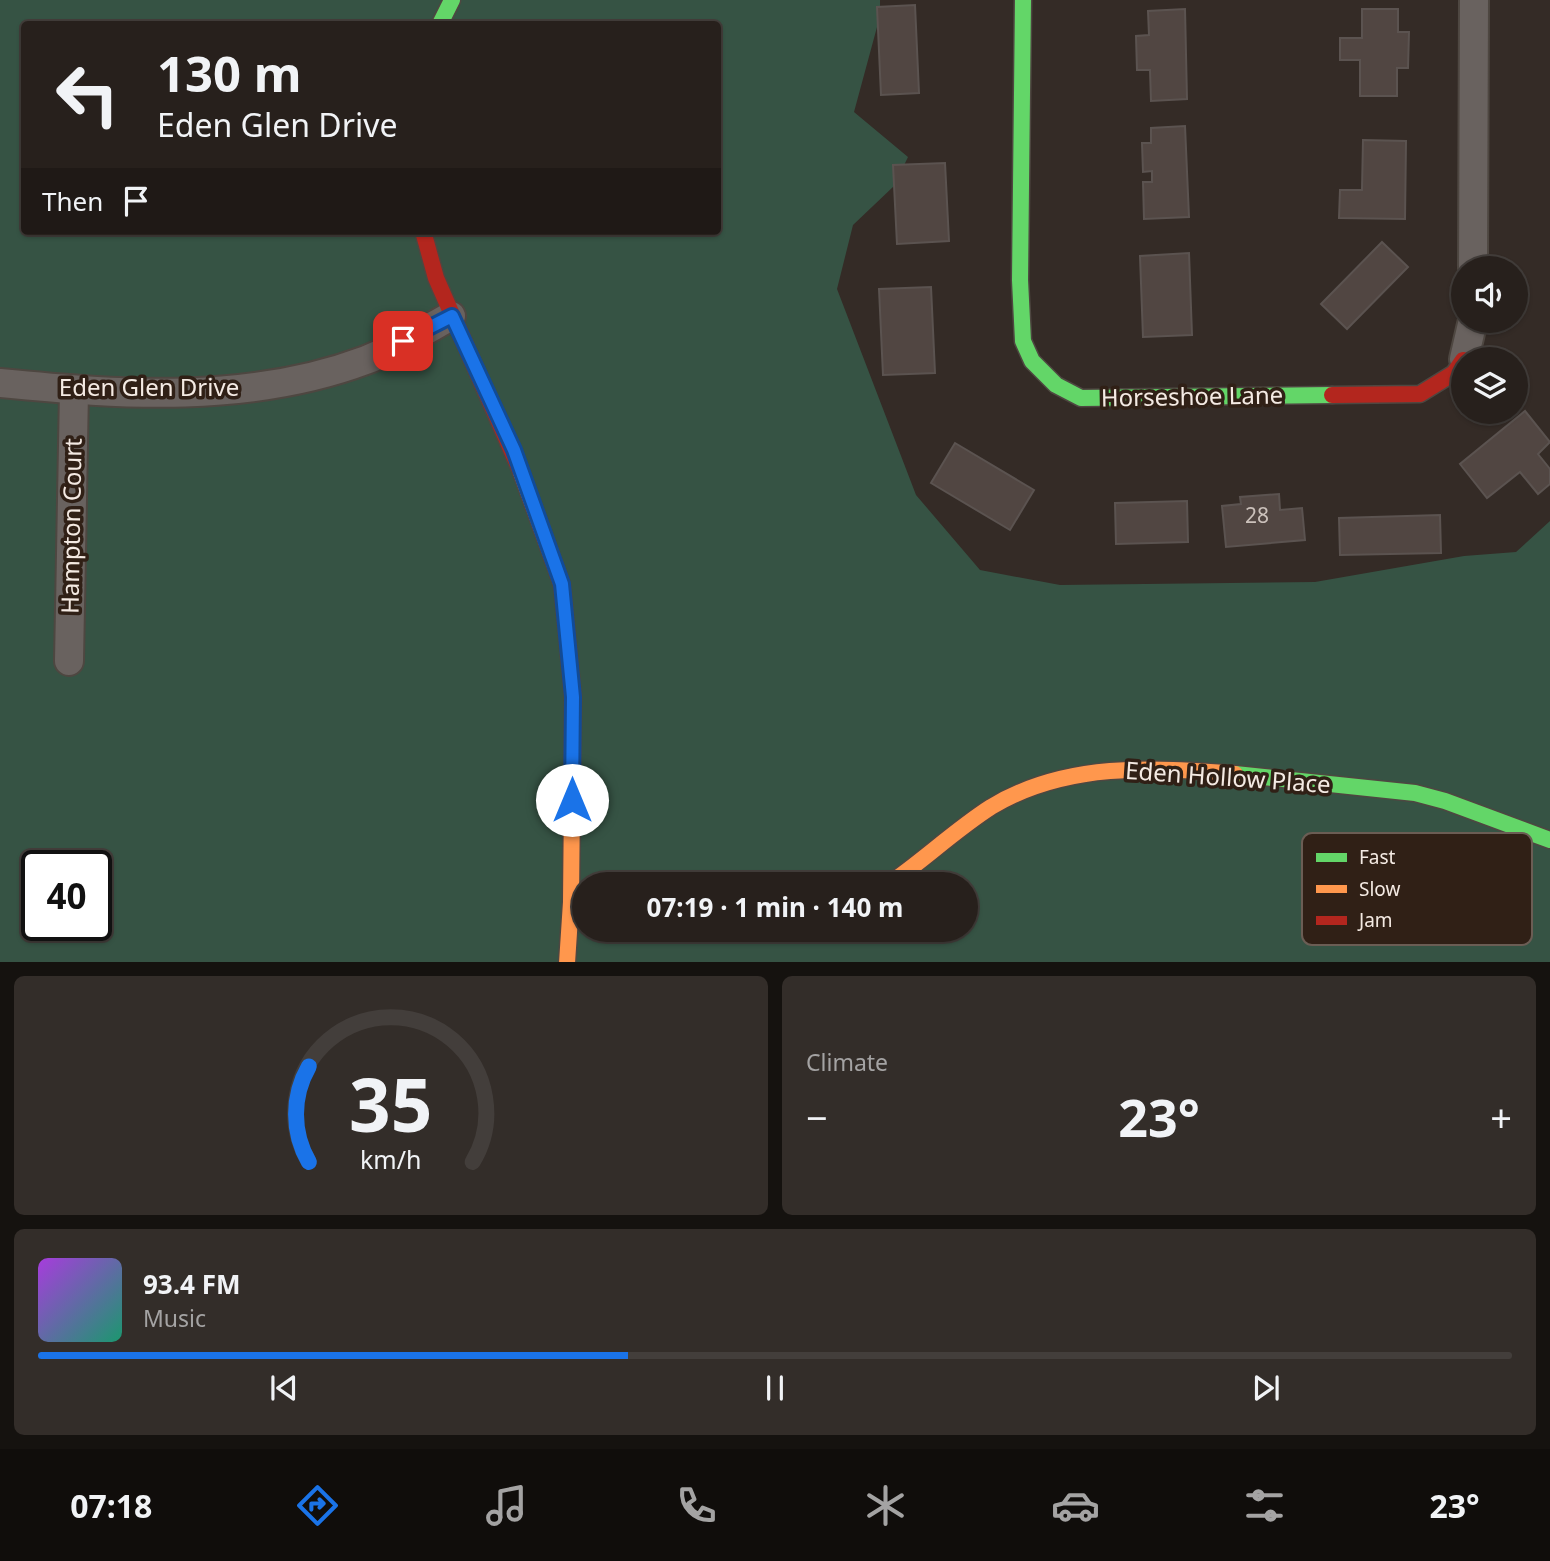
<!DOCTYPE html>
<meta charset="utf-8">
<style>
:root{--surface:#27201c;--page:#332d29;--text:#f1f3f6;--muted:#a4a3a3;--line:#433e3b;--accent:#1a73e8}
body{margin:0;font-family:"Noto Sans",sans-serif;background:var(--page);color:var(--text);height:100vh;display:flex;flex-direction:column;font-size:26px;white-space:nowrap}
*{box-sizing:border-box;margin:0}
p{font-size:23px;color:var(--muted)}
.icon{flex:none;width:38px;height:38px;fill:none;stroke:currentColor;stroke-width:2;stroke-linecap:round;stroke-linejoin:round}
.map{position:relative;height:962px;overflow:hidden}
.side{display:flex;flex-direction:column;gap:14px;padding:14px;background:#15120f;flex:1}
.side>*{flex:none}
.guide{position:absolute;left:21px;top:21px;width:700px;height:214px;border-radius:7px;box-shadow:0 2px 5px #0004,0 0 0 2px var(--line);background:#27201c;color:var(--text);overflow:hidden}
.fabs{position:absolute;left:1451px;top:256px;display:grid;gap:14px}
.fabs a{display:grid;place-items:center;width:77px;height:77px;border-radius:50%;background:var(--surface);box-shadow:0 2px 5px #0004,0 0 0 2px var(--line);font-size:35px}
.speed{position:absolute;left:21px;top:850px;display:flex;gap:14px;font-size:35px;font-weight:700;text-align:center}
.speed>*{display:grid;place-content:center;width:91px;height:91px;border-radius:50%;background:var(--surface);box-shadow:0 2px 5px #0004,0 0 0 2px var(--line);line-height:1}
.speed .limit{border:4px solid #111;border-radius:10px;background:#fff;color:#111}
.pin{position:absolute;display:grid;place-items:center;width:60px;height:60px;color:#fff;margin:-30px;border-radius:14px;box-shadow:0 4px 10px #0006}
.me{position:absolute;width:77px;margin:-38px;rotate:0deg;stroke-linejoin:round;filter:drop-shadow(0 0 5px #0008)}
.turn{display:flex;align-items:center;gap:24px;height:147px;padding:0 21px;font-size:32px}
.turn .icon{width:91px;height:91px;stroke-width:2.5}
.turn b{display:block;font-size:49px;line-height:60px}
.then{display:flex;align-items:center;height:66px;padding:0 21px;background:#0003;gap:14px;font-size:26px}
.big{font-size:52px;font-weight:700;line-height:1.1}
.side .card{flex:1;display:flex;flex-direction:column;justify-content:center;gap:10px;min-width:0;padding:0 24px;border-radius:10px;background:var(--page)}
.side .dial{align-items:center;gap:0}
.dial svg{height:182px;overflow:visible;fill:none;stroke:var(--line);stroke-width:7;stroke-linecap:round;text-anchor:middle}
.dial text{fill:var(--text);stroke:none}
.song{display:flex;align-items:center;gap:21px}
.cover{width:84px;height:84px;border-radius:10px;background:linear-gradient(135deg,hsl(280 70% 55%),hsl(160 70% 35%))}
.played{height:7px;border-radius:4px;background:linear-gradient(90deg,var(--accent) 40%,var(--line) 40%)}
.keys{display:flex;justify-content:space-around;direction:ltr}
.heat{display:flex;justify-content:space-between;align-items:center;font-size:38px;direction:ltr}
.side .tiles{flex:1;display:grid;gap:14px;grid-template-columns:1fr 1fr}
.card:last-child{grid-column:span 2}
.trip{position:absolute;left:572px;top:872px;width:406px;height:70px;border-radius:35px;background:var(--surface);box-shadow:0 2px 5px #0004,0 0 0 2px var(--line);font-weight:700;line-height:70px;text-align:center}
.tab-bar{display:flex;height:112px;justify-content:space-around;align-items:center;background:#100d0b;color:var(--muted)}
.tab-bar .icon{width:49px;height:49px}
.tab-bar .on{color:var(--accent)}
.tab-bar b{font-size:32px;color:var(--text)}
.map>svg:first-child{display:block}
.green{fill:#365344;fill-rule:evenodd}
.building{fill:#514642;stroke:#5b5350;stroke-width:2}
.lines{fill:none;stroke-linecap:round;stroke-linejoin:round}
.street-casing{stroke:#4e4741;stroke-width:32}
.fast-casing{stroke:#4e4741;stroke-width:19}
.slow-casing{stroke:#4e4741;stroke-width:19}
.jam-casing{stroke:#4e4741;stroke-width:19}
.street{stroke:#69625f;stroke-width:28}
.fast{stroke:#63d668;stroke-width:16}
.slow{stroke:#ff974d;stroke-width:16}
.jam{stroke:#b3261e;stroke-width:16}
.route-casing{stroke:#114b97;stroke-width:18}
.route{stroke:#1a73e8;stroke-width:12}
.labels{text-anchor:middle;stroke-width:7;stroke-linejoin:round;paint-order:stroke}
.number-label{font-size:21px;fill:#cbc1bb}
.street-label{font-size:24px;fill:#f4eae3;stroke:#302016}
.key{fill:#302016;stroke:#6b5d54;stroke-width:2}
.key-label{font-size:19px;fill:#f4eae3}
</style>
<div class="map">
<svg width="1550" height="963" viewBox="0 0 1550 963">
<rect width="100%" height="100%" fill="#342b26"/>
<path class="green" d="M0,0H880V16L854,112L908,157L894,186L853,225L837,289L916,495L980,570L1060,585L1315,582L1464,556L1516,552L1550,521V962L0,963ZM24,24H718V231H24ZM37,866H96V926H37ZM584,884H966V929H584Z"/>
<g class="building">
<path d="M915,5L919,93L881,95L877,7Z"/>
<path d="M1185,9L1187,99L1151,101L1150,70H1137L1136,36L1149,35L1148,11Z"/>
<path d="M1362,9H1398V32H1409L1408,68H1397V96H1360V60H1340V38H1362Z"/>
<path d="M1185,126L1189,217L1144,219L1143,182H1152V171L1143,172L1142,143H1151V128Z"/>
<path d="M1363,140L1406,141L1405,219L1339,218L1340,190H1362Z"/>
<path d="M945,163L949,241L897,244L893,165Z"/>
<path d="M1382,242L1408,267L1347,329L1321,304Z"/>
<path d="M1189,253L1192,335L1143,337L1140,256Z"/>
<path d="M931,287L935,373L883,375L879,289Z"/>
<path d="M1525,411L1550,442L1538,454L1550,469V484L1538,494L1520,472L1487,498L1460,464Z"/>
<path d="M955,443L1034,490L1010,530L931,483Z"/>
<path d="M1279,494L1280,510L1302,508L1305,540L1226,547L1222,506L1241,504L1240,497Z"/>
<path d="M1187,501L1188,542L1116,544L1115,503Z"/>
<path d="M1440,515L1441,553L1340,555L1339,518Z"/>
</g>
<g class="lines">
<g class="street-casing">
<g id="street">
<path d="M1473,268L1474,0"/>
<path d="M1464,359L1473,320"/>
<path d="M0,383C122,395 249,404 366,360C395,349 424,331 451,316"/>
<path d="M69,661L74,391"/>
</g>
</g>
<g class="fast-casing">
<g id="fast">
<path d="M1023,0L1020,280L1023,341L1032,361L1056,385L1081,398L1332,395"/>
<path d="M440,24L452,0"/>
<path d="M1235,774L1415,793L1445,801L1550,840"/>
</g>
</g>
<g class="slow-casing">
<g id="slow">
<path d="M521,472L562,585L573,697L571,902L567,963"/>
<path d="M889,884C924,860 955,830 991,807C1065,762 1153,767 1235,774"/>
</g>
</g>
<g class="jam-casing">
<g id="jam">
<path d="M423,231L436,278L521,472"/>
<path d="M1332,395L1420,394L1454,373L1463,360"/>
</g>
</g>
<use href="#street" class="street"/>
<use href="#fast" class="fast"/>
<use href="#slow" class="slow"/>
<use href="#jam" class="jam"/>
</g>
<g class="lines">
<g class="route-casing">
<path id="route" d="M403,341L452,316L514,450L562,584L573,697L572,800"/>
</g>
<use href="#route" class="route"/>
</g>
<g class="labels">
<g class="number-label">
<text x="1257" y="523">28</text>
</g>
<g class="street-label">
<text x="149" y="396">Eden Glen Drive</text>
<text transform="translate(1192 397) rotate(-1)" y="8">Horseshoe Lane</text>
<text transform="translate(72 526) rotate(-89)" y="8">Hampton Court</text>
<text transform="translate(1228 778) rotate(4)" y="8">Eden Hollow Place</text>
</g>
</g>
<rect x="1302" y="833" width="230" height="112" rx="10" class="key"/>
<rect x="1316" y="853" width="31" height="9" fill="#63d668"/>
<rect x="1316" y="885" width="31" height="8" fill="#ff974d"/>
<rect x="1316" y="916" width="31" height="9" fill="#b3261e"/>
<g class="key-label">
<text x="1359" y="864">Fast</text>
<text x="1359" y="896">Slow</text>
<text x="1359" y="927">Jam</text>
</g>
</svg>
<div class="fabs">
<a><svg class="icon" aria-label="sound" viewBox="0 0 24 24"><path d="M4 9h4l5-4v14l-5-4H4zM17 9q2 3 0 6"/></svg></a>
<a><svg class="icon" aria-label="layers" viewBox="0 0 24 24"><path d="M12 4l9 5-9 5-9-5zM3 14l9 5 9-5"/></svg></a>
</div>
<div class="speed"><div class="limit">40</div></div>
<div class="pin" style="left:403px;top:341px;background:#d93025"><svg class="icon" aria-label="arrive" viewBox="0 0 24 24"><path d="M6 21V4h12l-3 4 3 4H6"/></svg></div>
<svg class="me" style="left:572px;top:800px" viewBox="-20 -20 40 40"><circle r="19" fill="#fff"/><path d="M0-13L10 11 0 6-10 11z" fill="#1a73e8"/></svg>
<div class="trip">07:19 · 1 min · 140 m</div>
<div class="guide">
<div class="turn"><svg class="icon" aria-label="left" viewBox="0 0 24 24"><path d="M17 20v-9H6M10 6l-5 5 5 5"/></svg><div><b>130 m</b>Eden Glen Drive</div></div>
<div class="then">Then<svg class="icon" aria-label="arrive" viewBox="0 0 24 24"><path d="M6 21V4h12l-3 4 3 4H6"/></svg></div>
</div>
</div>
<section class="side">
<div class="tiles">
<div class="card dial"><svg viewBox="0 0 100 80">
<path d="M14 69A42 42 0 1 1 86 69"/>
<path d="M14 69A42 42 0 0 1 14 27" stroke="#1a73e8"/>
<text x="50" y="56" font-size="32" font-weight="700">35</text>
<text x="50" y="72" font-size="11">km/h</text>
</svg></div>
<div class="card"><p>Climate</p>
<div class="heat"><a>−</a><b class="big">23°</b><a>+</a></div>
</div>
<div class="card">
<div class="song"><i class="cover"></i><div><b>93.4 FM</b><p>Music</p></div></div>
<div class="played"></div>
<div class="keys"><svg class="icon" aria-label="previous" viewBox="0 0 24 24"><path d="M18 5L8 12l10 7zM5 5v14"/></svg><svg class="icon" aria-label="pause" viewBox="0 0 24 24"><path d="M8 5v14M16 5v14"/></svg><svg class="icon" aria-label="next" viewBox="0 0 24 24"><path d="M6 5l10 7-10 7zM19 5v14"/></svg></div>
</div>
</div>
</section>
<nav class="tab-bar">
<b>07:18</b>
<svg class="icon on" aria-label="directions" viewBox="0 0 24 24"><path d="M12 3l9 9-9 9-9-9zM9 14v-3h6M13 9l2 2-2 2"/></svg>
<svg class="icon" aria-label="music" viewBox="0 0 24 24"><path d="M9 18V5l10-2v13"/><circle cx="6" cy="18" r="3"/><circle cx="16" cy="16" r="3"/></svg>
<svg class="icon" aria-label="phone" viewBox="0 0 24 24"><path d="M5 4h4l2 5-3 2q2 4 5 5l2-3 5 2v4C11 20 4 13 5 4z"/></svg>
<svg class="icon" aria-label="climate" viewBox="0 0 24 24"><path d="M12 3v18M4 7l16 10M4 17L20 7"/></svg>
<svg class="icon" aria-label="car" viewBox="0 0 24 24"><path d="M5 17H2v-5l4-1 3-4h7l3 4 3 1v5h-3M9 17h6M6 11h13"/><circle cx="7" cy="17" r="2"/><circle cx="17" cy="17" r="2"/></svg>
<svg class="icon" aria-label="filters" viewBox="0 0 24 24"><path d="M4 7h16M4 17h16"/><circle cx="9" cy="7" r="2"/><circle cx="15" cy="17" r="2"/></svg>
<b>23°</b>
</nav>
